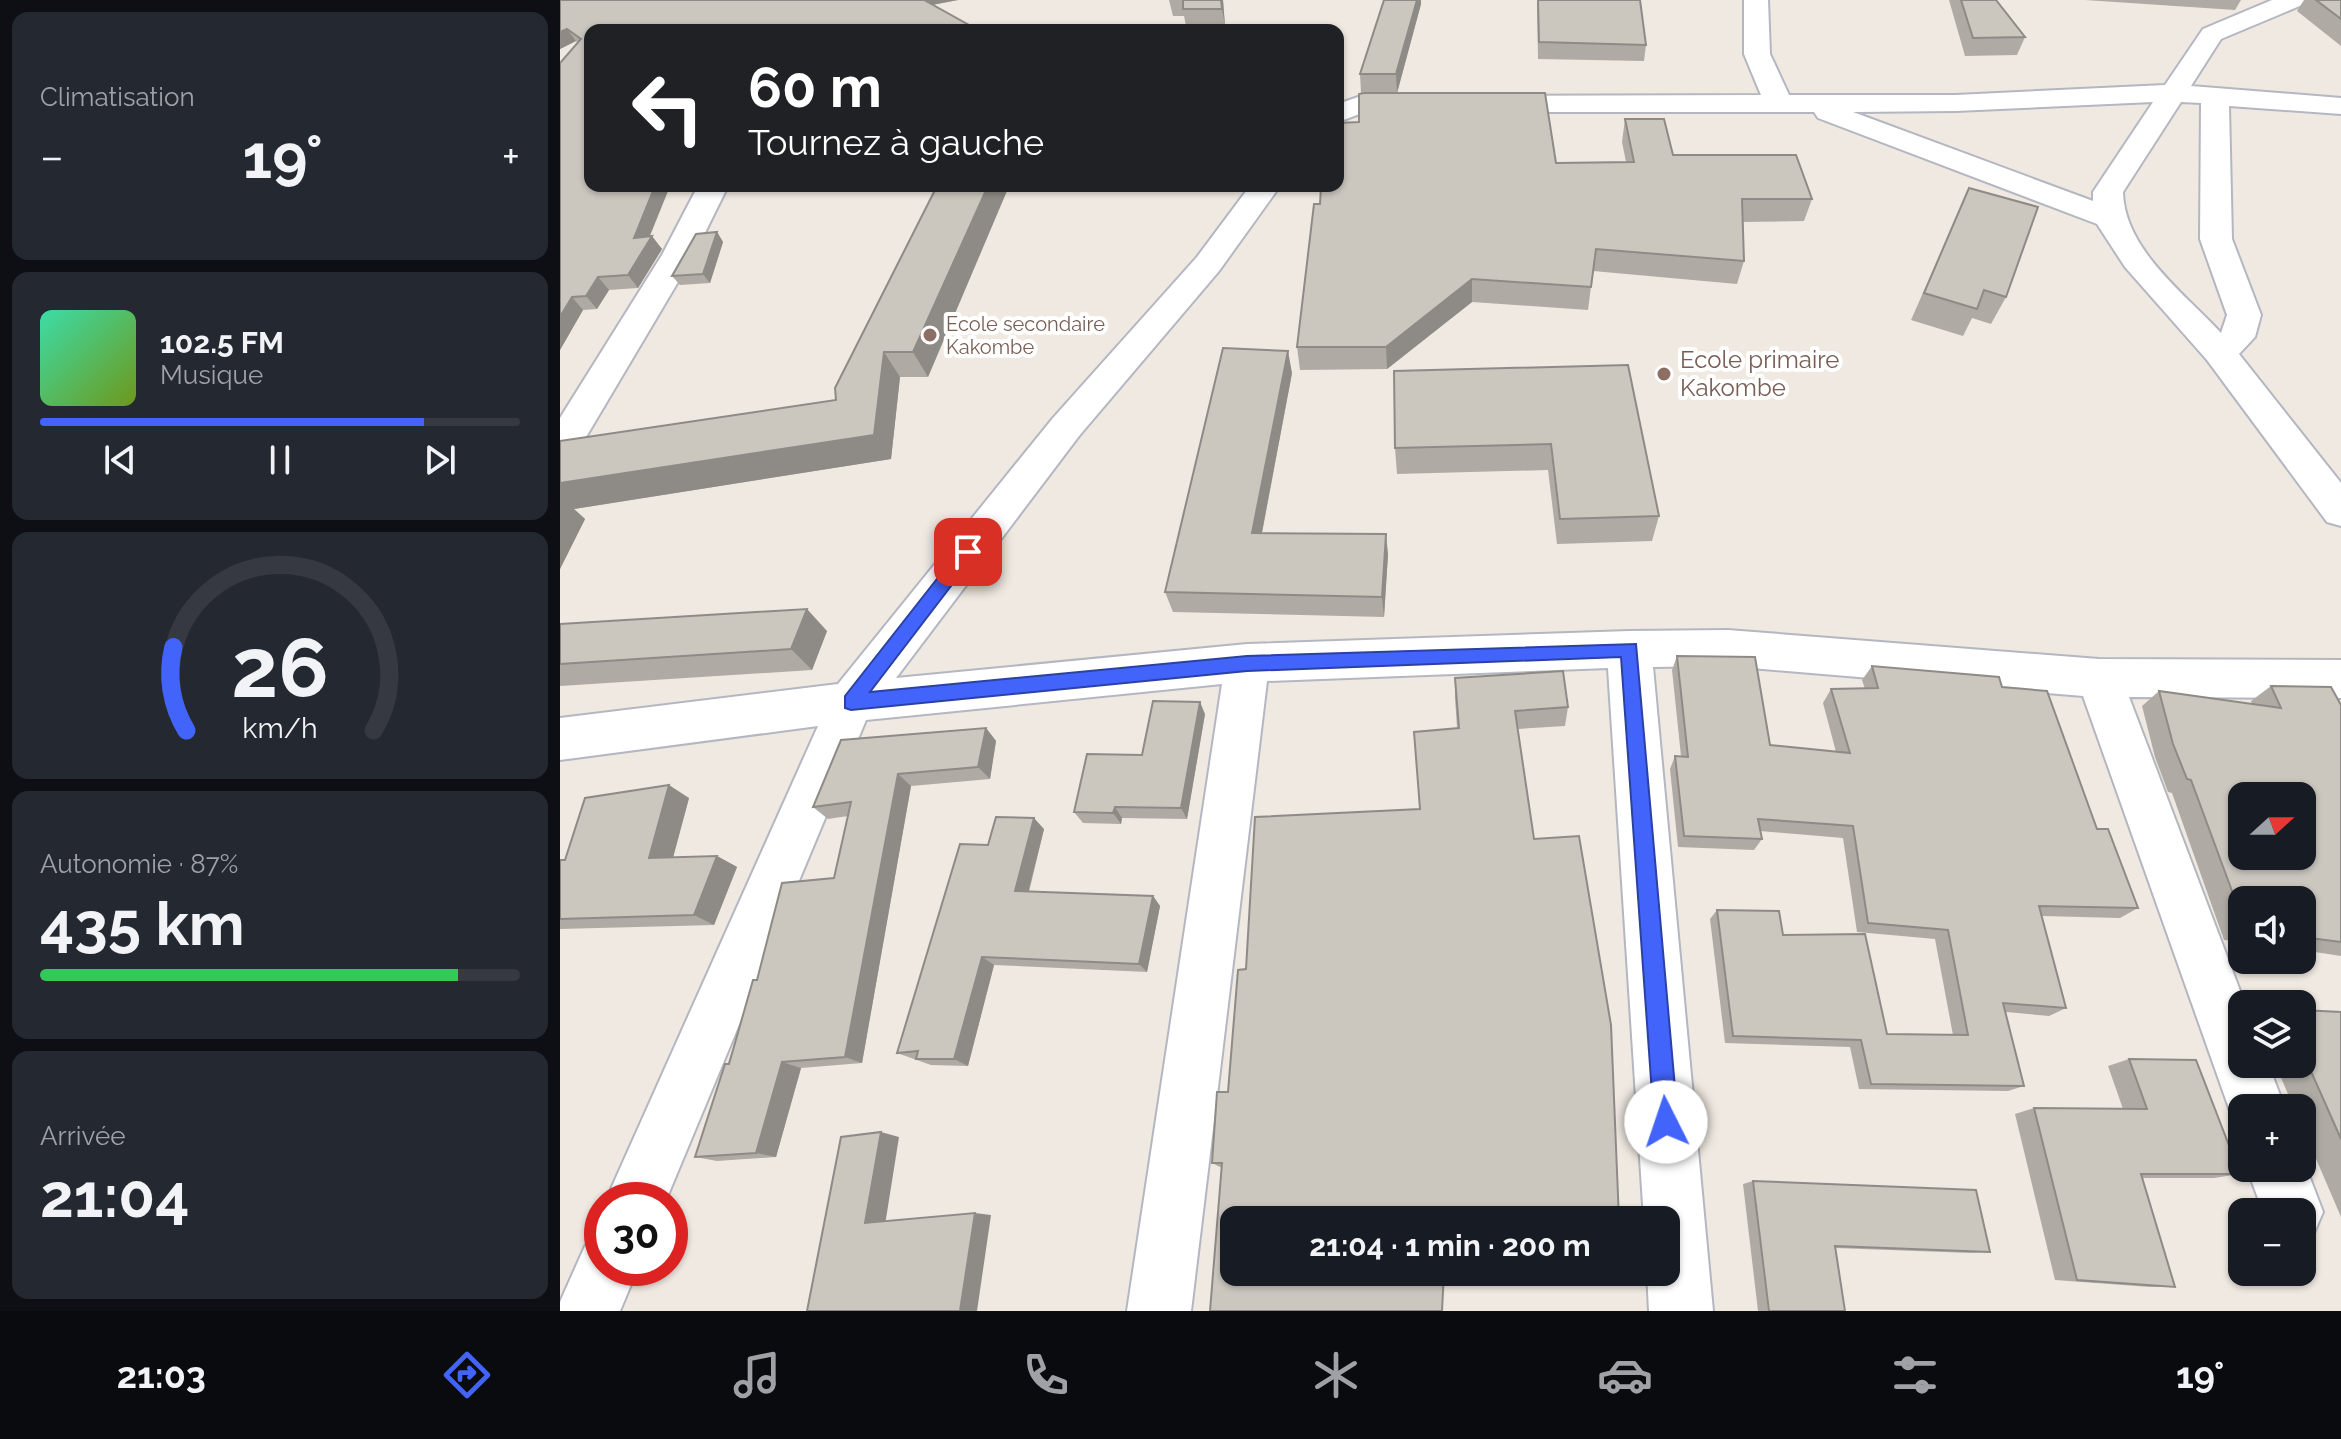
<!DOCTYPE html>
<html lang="fr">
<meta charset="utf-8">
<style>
:root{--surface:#171b24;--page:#242831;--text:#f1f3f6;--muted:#9ea1a6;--line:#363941;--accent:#4264fb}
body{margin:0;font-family:Raleway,sans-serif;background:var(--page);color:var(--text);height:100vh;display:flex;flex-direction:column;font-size:30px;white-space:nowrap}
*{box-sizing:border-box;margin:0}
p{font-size:26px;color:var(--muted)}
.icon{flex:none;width:44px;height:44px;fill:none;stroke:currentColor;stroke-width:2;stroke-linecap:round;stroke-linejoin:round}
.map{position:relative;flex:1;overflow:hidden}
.side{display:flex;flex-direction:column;gap:12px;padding:12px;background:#0d0f14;width:560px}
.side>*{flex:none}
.hud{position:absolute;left:24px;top:24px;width:760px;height:168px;border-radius:16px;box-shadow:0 2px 6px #0004;background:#202124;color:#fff;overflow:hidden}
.needle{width:52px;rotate:69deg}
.tools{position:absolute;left:1668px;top:782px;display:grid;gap:16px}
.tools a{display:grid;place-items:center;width:88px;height:88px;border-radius:16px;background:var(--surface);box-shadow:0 2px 6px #0004;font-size:40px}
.speed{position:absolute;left:24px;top:1182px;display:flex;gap:16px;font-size:40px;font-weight:700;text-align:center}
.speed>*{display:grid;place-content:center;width:104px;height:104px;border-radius:50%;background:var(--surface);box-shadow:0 2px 6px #0004;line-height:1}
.speed .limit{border:12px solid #d22;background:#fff;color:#111}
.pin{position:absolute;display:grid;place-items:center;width:68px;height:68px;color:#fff;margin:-34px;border-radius:16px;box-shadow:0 4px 12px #0006}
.me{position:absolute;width:88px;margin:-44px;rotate:356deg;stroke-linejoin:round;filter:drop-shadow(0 0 6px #0008)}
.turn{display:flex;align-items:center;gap:28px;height:168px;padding:0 32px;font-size:36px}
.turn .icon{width:104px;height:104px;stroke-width:2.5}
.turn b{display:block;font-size:56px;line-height:68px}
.big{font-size:60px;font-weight:700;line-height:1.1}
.side .card{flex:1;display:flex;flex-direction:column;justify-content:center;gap:12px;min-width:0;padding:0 28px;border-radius:16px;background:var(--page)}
.side .dial{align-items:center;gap:0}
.dial svg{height:208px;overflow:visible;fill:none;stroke:var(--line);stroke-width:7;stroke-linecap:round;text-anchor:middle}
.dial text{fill:var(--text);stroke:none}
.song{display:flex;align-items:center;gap:24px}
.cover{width:96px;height:96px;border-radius:12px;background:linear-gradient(135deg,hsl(160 70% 55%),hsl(80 70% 35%))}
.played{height:8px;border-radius:4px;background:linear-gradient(90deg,var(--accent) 80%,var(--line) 80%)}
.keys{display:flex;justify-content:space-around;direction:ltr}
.heat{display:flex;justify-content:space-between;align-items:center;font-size:44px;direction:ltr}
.charge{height:12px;border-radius:6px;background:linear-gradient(90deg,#34c759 87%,var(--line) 0)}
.trip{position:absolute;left:660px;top:1206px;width:460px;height:80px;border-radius:16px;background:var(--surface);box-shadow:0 2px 6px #0004;font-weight:700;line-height:80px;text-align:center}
.tab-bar{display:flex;height:128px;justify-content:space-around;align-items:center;background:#090b0e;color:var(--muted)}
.tab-bar .icon{width:56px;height:56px}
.tab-bar .current{color:var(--accent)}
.tab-bar b{font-size:36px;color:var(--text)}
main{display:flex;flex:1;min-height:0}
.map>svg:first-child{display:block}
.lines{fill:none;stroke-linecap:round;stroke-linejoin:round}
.street-casing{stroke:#b4b7c1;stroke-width:4}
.street{fill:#fff;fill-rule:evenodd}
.wall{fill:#afaba4}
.shaded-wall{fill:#8e8b86}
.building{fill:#cbc7bf;stroke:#8e8b86;stroke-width:2;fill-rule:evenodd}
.route{fill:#4264fb;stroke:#2b41a3;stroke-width:2}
.education-dot{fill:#8d6e63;stroke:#fff;stroke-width:3}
.labels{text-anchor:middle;stroke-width:8;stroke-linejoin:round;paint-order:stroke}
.far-education-label{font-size:20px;fill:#785e54;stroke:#fff;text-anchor:start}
.education-label{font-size:24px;fill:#785e54;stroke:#fff;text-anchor:start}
</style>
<main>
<section class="side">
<div class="card"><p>Climatisation</p>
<div class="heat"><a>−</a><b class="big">19°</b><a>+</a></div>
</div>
<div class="card">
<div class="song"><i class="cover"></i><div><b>102.5 FM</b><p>Musique</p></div></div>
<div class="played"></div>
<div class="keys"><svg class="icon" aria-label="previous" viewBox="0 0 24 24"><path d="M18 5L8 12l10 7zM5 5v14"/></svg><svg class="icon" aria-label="pause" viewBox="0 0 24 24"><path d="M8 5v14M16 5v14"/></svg><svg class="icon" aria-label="next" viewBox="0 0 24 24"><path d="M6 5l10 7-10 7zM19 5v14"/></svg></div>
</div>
<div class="card dial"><svg viewBox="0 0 100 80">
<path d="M14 69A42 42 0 1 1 86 69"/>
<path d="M14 69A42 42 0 0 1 9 37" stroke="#4264fb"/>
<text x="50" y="56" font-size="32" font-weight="700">26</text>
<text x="50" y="72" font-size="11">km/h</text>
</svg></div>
<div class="card"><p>Autonomie · 87%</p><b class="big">435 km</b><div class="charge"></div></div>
<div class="card"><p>Arrivée</p><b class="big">21:04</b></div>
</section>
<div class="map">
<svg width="1781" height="1311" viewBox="0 0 1781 1311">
<rect width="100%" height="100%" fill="#efe9e1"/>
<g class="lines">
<g class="street-casing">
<g id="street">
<path d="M1184,0H1208L1210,54L1229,95H1396L1605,85L1643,29L1712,0H1745L1742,5L1661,39L1631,86L1781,98V114L1669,106L1672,239L1701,315L1695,337L1679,354L1781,483V526L1767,522L1647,360L1565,267L1537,224L1258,118L1254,112H929L919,110L915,104L919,98L929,96L1201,95L1184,54ZM1593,102L1533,192V201L1293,112L1396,111ZM1621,102L1641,103L1640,239L1667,315L1661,333C1625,294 1564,249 1563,192Z"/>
<path d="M801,96L870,99L874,105L870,111L805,112L778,122V104Z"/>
<path d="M138,186H168L134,255L13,459L0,463V418L102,255Z"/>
<path d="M690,186H720L659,271L519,436L336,678L687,644L1069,631L1168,630L1539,659L1781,660V698L1569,697L1685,1004H1682V1064H1708L1725,1108H1682V1131L1676,1128L1523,696L1168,666L1093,667L1153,1311H1089L1087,1272H1106V1220H1084L1048,668L707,681L631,1311H567L662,684L306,720L106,1200H46L258,726L0,760V718L278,684L493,418L637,257Z"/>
<path d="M1742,1157L1763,1212L1754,1233L1742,1238V1212H1703L1687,1168H1742Z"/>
<path d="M42,1239V1268H78L60,1311H0V1302L25,1246Z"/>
</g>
</g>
<use href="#street" class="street"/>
</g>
<g class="wall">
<path d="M0,0H398L373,5L30,30L110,186L90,236L102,249L78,288L49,290L37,309L23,310L0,350V63L18,43L16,41L0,49Z"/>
<path d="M609,0H663L665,26H626L624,16H613Z"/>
<path d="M977,0H1080L1086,45L1084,61L978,59Z"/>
<path d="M1389,0H1436L1465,37L1457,55L1405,56Z"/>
<path d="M1525,0H1681L1675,10Z"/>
<path d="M1744,0H1781V46L1737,11Z"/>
<path d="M861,4L837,93L996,163L1066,162L1062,142L1065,119L1113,155L1252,199L1244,221L1182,222L1184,261L1177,284L1033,271L1028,310L912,302L827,369L740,370L737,347L760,204L799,122L801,93L800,74Z"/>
<path d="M377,186H449L368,377H340L331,459L14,509L25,519L0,569V441L276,400Z"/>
<path d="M1409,188L1446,297L1431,324L1412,318L1403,336L1351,320Z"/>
<path d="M157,232L163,242L150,283L120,285L112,276Z"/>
<path d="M1068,365L1099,516L1092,541L997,544L988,470L837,474L835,448Z"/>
<path d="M732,373L702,533L828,554L824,617L613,612L605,592Z"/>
<path d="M0,624L267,631L252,670L0,686Z"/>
<path d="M1117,656L1210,745L1276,752L1263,703L1271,689H1305L1302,680L1312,666L1442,687L1537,829L1578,908L1560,918L1482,916L1506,1008L1489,1016L1446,1012L1464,1086L1448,1091L1299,1089L1290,1047L1165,1043L1150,919L1157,910L1223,935L1327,1034L1393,1035L1375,939L1297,932L1283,838L1200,831L1202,839L1194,850L1118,847L1110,769L1115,756H1121L1112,670Z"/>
<path d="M895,678L1008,707L1005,726L958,729L974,839L1059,1220H1008L986,1214L662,1168L652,1163L668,1092L686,969L860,809L897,728L895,698Z"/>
<path d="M1711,686L1781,705V956L1742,950V900H1682V942L1664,940L1612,793L1608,792L1595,757L1582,706L1599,691L1692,704L1691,701Z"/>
<path d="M645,714L627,819L562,818L561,824L523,823L514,812L582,755Z"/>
<path d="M426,728L436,741L430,779L351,786L302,1063L241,1068L216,1157L157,1161L135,1157L197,980L274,878L288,816L268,819L253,807Z"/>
<path d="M129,798L113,857L157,856L177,867L154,925L0,929V860H5Z"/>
<path d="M484,829L469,892L593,896L600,906L587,972L434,965L408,1066L371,1065L337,1053L428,845Z"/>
<path d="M1742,1010L1781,1012V1217L1742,1126V1108H1734L1715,1064H1742Z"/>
<path d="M1569,1059L1680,1174L1654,1178H1582L1615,1287H1590L1495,1280L1455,1114L1474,1108L1563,1109L1548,1066Z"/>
<path d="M1193,1181L1430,1252L1411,1253L1275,1248L1285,1311H1198L1183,1184Z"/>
</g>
<g class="shaded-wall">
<path d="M357,0H398L360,7Z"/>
<path d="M661,0H663L665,26L662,9Z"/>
<path d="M857,0H861V4L837,93L836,74Z"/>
<path d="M7,29L16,41L0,49V32Z"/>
<path d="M95,186H110L85,247L92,236L102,249L78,288L68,275L74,238Z"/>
<path d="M428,186H449L368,377L353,352Z"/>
<path d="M157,232L163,242L150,283L143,274Z"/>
<path d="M38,277L49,290L37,309L26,296Z"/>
<path d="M912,279V302L827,369L826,347Z"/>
<path d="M12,297L23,310L0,350V317Z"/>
<path d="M728,351L732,373L698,553L692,533Z"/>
<path d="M324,352L340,377L331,459L14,509L25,519L0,569V483L314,435Z"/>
<path d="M826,534L828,554L824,617L822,597Z"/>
<path d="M247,609L267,631L252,670L231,649Z"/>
<path d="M640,702L645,714L627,819L621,808Z"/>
<path d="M426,728L436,741L430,779L418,767Z"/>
<path d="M338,774L351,786L302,1063L285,1057Z"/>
<path d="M109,785L129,798L110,869L89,858Z"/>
<path d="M555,807L562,818L561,824L553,813Z"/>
<path d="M474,818L484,829L466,901L455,891Z"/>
<path d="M157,856L177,867L154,925L134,915Z"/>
<path d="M593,896L600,906L587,972L579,964Z"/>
<path d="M422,957L434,965L408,1066L394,1059Z"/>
<path d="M222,1062L241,1068L216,1157L196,1153Z"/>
<path d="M321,1132L339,1137L325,1225L305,1223Z"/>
<path d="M415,1213L431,1215L417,1311H400Z"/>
</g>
<g class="building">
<path d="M0,0H364L418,30H30V186H95L74,238L92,236L68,275L38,277L26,296L12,297L0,317V63L21,39L7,29L0,32Z"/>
<path d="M623,0H661L662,9H623Z"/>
<path d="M824,0H857L836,74H800Z"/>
<path d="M978,0H1080L1086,45L979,42Z"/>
<path d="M1401,0H1436L1465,37L1413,38Z"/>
<path d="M1756,0H1781V19Z"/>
<path d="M804,93H985L996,163L1074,162L1065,119H1104L1113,155H1236L1252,199H1182L1184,261L1036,249L1031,287L912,279L826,347H737L754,204H760L761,186H778V123L799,122V94Z"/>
<path d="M377,186H428L353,352H324L314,435L0,483V441L276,400L275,388Z"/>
<path d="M1409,188L1478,207L1446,297L1424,290L1417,309L1364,293Z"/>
<path d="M157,232L143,274L112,276L136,234Z"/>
<path d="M663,348L728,351L692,533L826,534L822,597L605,592Z"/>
<path d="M1068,365L1099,516L1000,519L991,444L835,448L834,371Z"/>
<path d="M247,609L231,649L0,664V624Z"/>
<path d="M1117,656L1195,657L1210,745L1290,753L1271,689L1318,688L1312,666L1439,677L1442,687L1487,691L1537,829H1548L1578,908L1479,906L1506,1008L1443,1003L1464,1086L1311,1084L1301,1040L1173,1036L1157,910L1219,911L1223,935L1305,934L1327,1034L1408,1035L1388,930L1308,923L1293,826L1198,819L1202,839L1124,836L1115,756L1128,757Z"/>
<path d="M1003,671L1008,707L955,711L974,839L1019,836L1051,1025L1059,1220H1025L986,1210V1220H674V1272H884L882,1311H650L662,1163H652L657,1092H668L678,970L686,969L695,817L860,809L854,732L899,728L895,678Z"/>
<path d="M1711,686L1771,687L1781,705V942L1742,937V900H1682V918L1631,780L1627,779L1613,744L1599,691L1721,708ZM1682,796H1742V856H1682Z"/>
<path d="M593,701L640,702L621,808L555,807L553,813L514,812L527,754L582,755Z"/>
<path d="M426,728L418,767L338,774L285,1057L222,1062L196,1153L135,1157L165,1064H169L193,980H197L222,883L274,878L291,802L253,807L281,740Z"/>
<path d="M109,785L89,858L157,856L134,915L0,919V860H5L25,798Z"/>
<path d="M436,817L474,818L455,891L593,896L579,964L422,957L394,1059H356L358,1051L337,1053L400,844L428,845Z"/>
<path d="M1742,1010L1781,1012V1139L1742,1051Z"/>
<path d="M1569,1059L1636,1060L1680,1174H1581L1615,1287L1517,1280L1474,1108L1587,1109Z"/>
<path d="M321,1132L305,1223L415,1213L400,1311H247L281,1137Z"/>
<path d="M1193,1181L1416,1190L1430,1252L1275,1246L1285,1311H1209Z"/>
<path d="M914,1272H985L984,1278Z"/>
</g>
<path class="route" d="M408,545L417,552L414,556L310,692L687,656L1076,644L1118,1122L1114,1130L1106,1134L1097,1130L1094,1122L1061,657L687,671L291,710L285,708V696L402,547Z"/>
<g class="education-dot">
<circle cx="370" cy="335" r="8"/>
<circle cx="1104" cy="374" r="8"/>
</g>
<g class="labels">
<g class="far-education-label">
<text x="386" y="331">Ecole secondaire<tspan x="386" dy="23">Kakombe</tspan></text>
</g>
<g class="education-label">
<text x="1120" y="368">Ecole primaire<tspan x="1120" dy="28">Kakombe</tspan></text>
</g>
</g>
</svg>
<div class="tools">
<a><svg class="needle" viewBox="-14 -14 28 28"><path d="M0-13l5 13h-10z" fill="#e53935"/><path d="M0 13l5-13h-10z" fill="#9ea1a6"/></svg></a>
<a><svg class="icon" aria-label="sound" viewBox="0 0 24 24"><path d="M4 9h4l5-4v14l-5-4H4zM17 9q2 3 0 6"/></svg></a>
<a><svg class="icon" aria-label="layers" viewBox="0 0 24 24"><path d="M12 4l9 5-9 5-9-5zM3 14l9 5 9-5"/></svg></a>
<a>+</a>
<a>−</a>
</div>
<div class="speed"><div class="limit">30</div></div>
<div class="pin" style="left:408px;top:552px;background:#d93025"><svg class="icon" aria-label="arrive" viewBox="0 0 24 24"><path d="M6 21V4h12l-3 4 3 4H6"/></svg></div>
<svg class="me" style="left:1106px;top:1122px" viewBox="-20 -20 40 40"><circle r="19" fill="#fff"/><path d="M0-13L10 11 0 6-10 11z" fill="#4264fb"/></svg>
<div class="trip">21:04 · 1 min · 200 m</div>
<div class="hud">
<div class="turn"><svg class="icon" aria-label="left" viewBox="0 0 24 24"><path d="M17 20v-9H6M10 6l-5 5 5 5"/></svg><div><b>60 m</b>Tournez à gauche</div></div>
</div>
</div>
</main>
<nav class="tab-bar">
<b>21:03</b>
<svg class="icon current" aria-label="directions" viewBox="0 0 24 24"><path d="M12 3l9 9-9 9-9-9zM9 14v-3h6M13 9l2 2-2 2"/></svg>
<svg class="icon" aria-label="music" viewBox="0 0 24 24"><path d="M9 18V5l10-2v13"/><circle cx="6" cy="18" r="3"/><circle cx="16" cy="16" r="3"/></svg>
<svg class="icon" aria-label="phone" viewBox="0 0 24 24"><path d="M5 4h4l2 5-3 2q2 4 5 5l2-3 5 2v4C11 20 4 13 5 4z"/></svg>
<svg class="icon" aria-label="climate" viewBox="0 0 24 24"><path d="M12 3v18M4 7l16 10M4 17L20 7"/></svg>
<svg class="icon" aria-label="car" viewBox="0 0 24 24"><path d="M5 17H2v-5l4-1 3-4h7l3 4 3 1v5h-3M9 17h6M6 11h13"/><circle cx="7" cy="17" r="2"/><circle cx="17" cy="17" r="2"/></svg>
<svg class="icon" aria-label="filters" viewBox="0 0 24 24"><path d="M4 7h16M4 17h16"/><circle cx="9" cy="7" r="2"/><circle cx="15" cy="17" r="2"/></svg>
<b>19°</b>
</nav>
